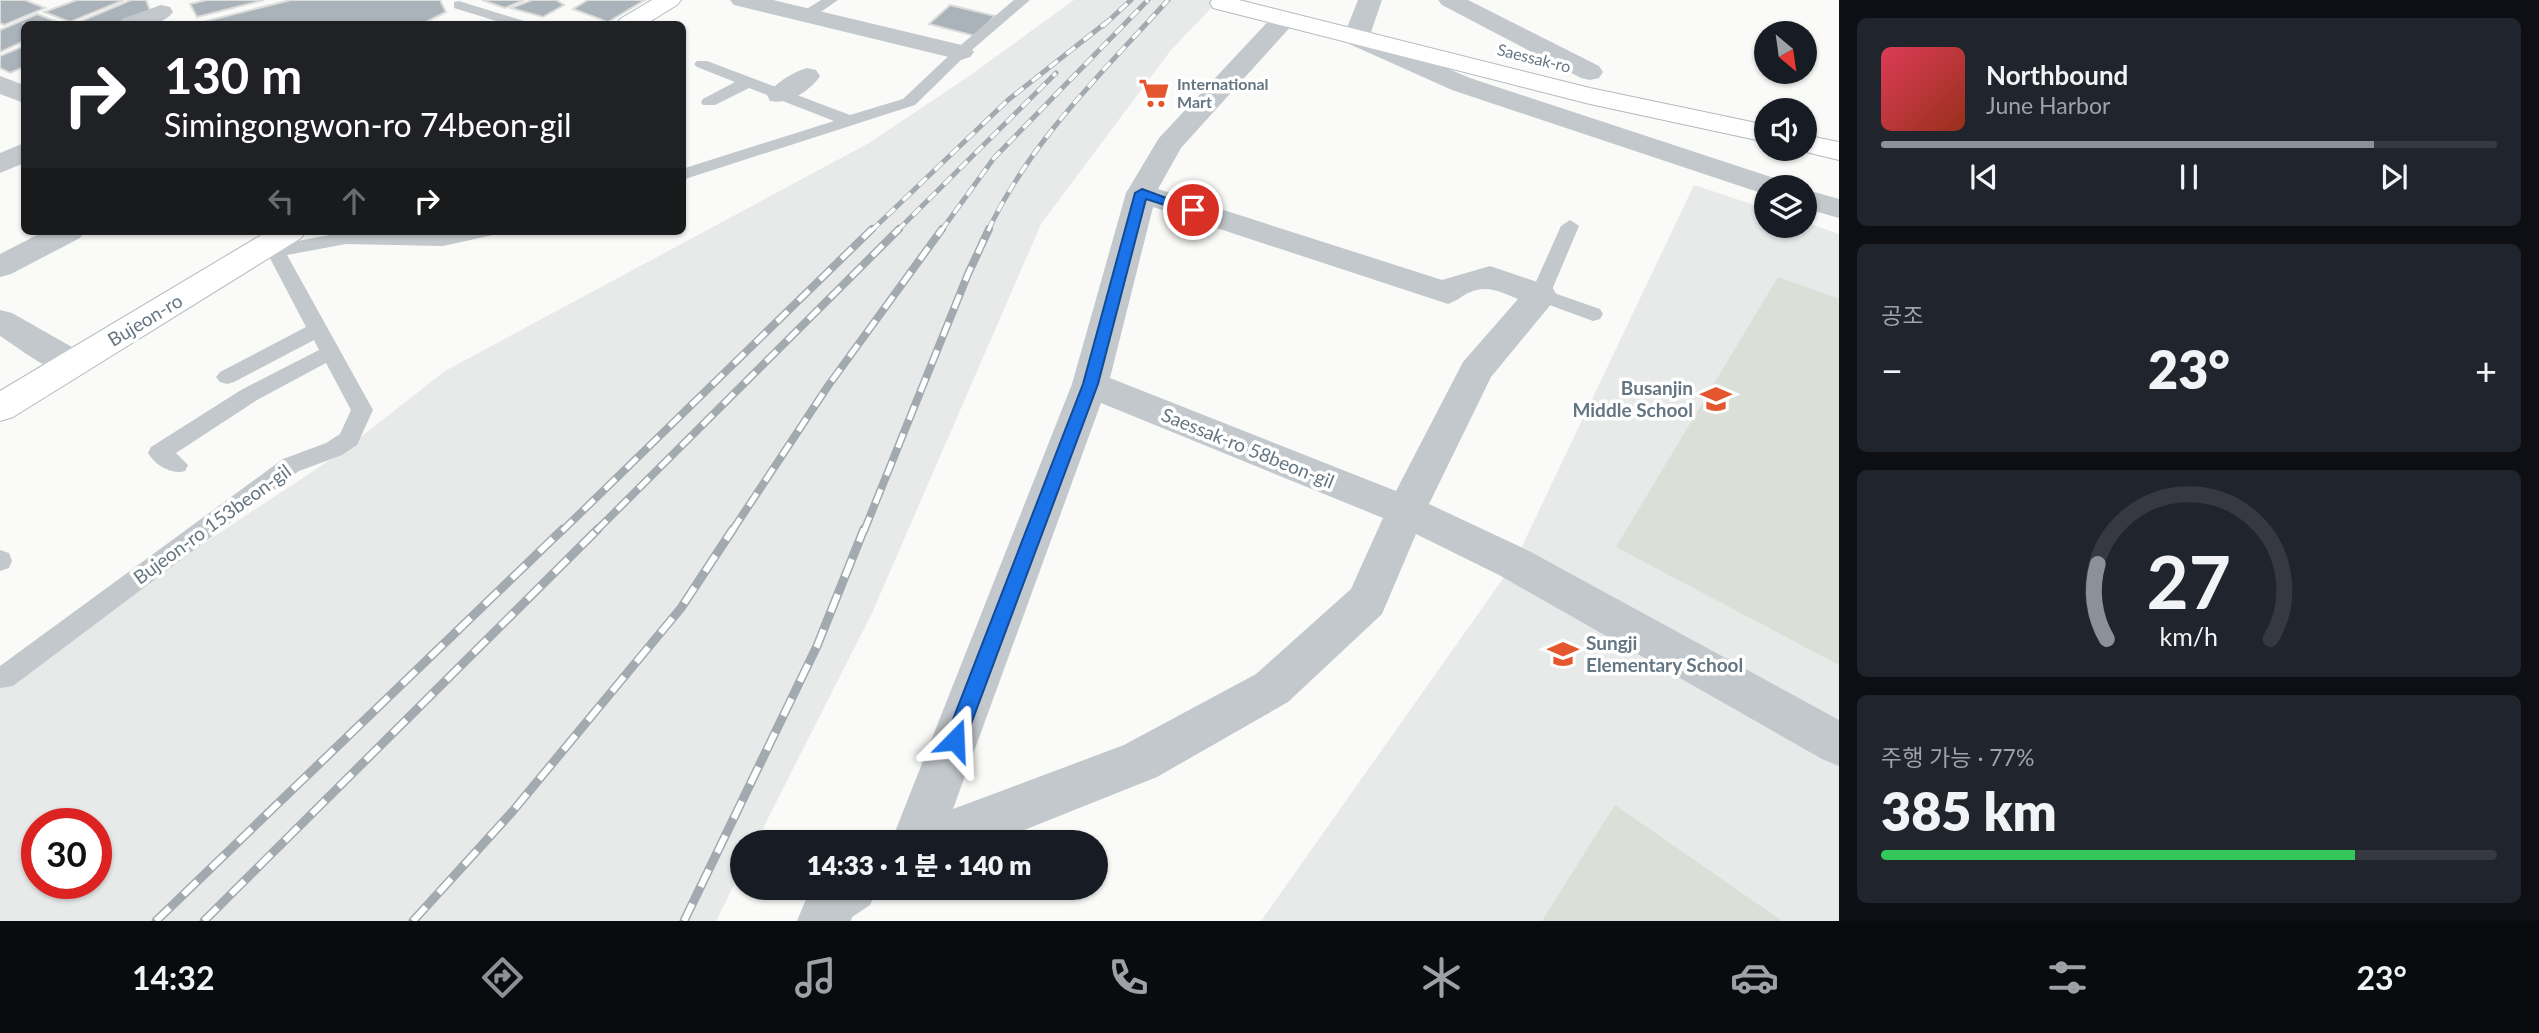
<!DOCTYPE html>
<html lang="ko">
<meta charset="utf-8">
<style>
:root{--surface:#171b24;--page:#20242c;--text:#f1f3f6;--muted:#9ea1a6;--line:#363941;--accent:#8c9099}
body{margin:0;font-family:Lato,"Noto Sans KR",sans-serif;background:var(--page);color:var(--text);height:100vh;display:flex;flex-direction:column;font-size:26px;white-space:nowrap}
*{box-sizing:border-box;margin:0}
p{font-size:23px;color:var(--muted)}
.icon{flex:none;width:38px;height:38px;fill:none;stroke:currentColor;stroke-width:2;stroke-linecap:round;stroke-linejoin:round}
.map{position:relative;flex:1;overflow:hidden}
.side{display:flex;flex-direction:column;gap:18px;padding:18px;background:#0d0f14;width:700px}
.side>*{flex:none}
.banner{position:absolute;left:21px;top:21px;width:665px;height:214px;border-radius:10px;box-shadow:0 2px 5px #0004;background:#202124;color:#fff;overflow:hidden}
.needle{width:46px;rotate:151deg}
.controls{position:absolute;left:1754px;top:21px;display:grid;gap:14px}
.controls a{display:grid;place-items:center;width:63px;height:63px;border-radius:50%;background:var(--surface);box-shadow:0 2px 5px #0004;font-size:35px}
.speed{position:absolute;left:21px;top:808px;display:flex;gap:14px;font-size:35px;font-weight:700;text-align:center}
.speed>*{display:grid;place-content:center;width:91px;height:91px;border-radius:50%;background:var(--surface);box-shadow:0 2px 5px #0004;line-height:1}
.speed .limit{border:10px solid #d22;background:#fff;color:#111}
.pin{position:absolute;display:grid;place-items:center;width:60px;height:60px;color:#fff;margin:-30px;border:4px solid #fff;border-radius:50%;box-shadow:0 2px 7px #0007}
.me{position:absolute;width:77px;margin:-38px;rotate:21deg;stroke-linejoin:round;filter:drop-shadow(0 0 5px #0008)}
.turn{display:flex;align-items:center;gap:24px;height:147px;padding:0 28px;font-size:32px}
.turn .icon{width:91px;height:91px;stroke-width:2.5}
.turn b{display:block;font-size:49px;line-height:60px}
.lanes{display:flex;align-items:center;height:66px;padding:0 28px;background:#0003;justify-content:center;gap:35px;direction:ltr}
.lanes .off{opacity:.35}
.big{font-size:52px;font-weight:800;line-height:1.1}
.side .card{flex:1;display:flex;flex-direction:column;justify-content:center;gap:10px;min-width:0;padding:0 24px;border-radius:10px;background:var(--page)}
.side .dial{align-items:center;gap:0}
.dial svg{height:182px;overflow:visible;fill:none;stroke:var(--line);stroke-width:7;stroke-linecap:round;text-anchor:middle}
.dial text{fill:var(--text);stroke:none}
.song{display:flex;align-items:center;gap:21px}
.cover{width:84px;height:84px;border-radius:10px;background:linear-gradient(135deg,hsl(350 70% 55%),hsl(10 70% 35%))}
.played{height:7px;border-radius:4px;background:linear-gradient(90deg,var(--accent) 80%,var(--line) 80%)}
.keys{display:flex;justify-content:space-around;direction:ltr}
.heat{display:flex;justify-content:space-between;align-items:center;font-size:38px;direction:ltr}
.charge{height:10px;border-radius:5px;background:linear-gradient(90deg,#34c759 77%,var(--line) 0)}
.trip{position:absolute;left:730px;top:830px;width:378px;height:70px;border-radius:35px;background:var(--surface);box-shadow:0 2px 5px #0004;font-weight:800;line-height:70px;text-align:center}
.menu{display:flex;height:112px;justify-content:space-around;align-items:center;background:#090b0e;color:var(--muted)}
.menu .icon{width:49px;height:49px}
.menu .on{color:var(--accent)}
.menu b{font-size:32px;color:var(--text)}
main{display:flex;flex:1;min-height:0}
.map>svg:first-child{display:block}
.built{fill:#e8e9e9;fill-rule:evenodd}
.green{fill:#dadfd7}
.building{fill:#aab3b9;stroke:#dcdcda;stroke-width:2}
.lines{fill:none;stroke-linecap:round;stroke-linejoin:round}
.secondary-casing{stroke:#b3babf;stroke-width:2}
.service{fill:#c3c8cc;fill-rule:evenodd}
.minor{fill:#c3c8cc;fill-rule:evenodd}
.tertiary{fill:#c3c8cc;fill-rule:evenodd}
.secondary{fill:#fff;fill-rule:evenodd}
.rail-far2-casing{stroke:#a2aab0;stroke-width:5}
.rail-far1-casing{stroke:#a2aab0;stroke-width:8}
.rail-casing{stroke:#a2aab0;stroke-width:9}
.rail-far2{stroke:#fff;stroke-width:3.5;stroke-dasharray:11;stroke-linecap:butt}
.rail-far1{stroke:#fff;stroke-width:5;stroke-dasharray:15;stroke-linecap:butt}
.rail{stroke:#fff;stroke-width:6;stroke-dasharray:19;stroke-linecap:butt}
.route{fill:#1a73e8;stroke:#114b97;stroke-width:2}
.labels{text-anchor:middle;stroke-width:7;stroke-linejoin:round;paint-order:stroke}
.far-street-label{font-size:16px;fill:#657683;stroke:#fff}
.far-poi-label{font-size:16px;font-weight:bold;fill:#657683;stroke:#fff;text-anchor:start}
.street-label{font-size:19px;fill:#657683;stroke:#fff}
.poi-label{font-size:19px;font-weight:bold;fill:#657683;stroke:#fff;text-anchor:end}
</style>
<main>
<div class="map">
<svg width="1839" height="921" viewBox="0 0 1839 921">
<rect width="100%" height="100%" fill="#fafaf8"/>
<g class="built">
<path d="M1074,0H1219L1171,50L1041,224L872,613L756,842H742V869L716,921H0V678L339,454L445,371L869,143L972,74ZM37,824H96V884H37Z"/>
<path d="M1694,185L1766,209V226H1804V222L1839,234V921H1261L1514,563Z"/>
</g>
<g class="green">
<path d="M1778,277L1839,299V665L1616,547Z"/>
<path d="M1615,805L1782,921H1542Z"/>
</g>
<g class="building">
<path d="M0,0H25L45,8L4,25L0,23Z"/>
<path d="M77,0H124L70,22L44,12Z"/>
<path d="M131,0H146L151,13L122,24H74Z"/>
<path d="M207,0H264L197,17L190,4Z"/>
<path d="M291,0H440L446,12L422,24H194Z"/>
<path d="M482,0H524L505,8Z"/>
<path d="M532,0H556L564,5L543,17L511,8Z"/>
<path d="M588,0H645L608,22L573,9Z"/>
<path d="M950,5L995,16L975,36L929,24Z"/>
<path d="M37,14L63,24H24V41L0,52V30Z"/>
<path d="M24,46V67L10,73L0,68V56Z"/>
</g>
<g class="lines">
<g class="secondary-casing">
<g id="secondary">
<path d="M652,0H681L677,5L646,24H617L620,19Z"/>
<path d="M1212,0H1239L1590,88L1766,125V142L1590,104L1213,8L1210,3Z"/>
<path d="M1804,135L1839,142V160L1794,149H1804Z"/>
<path d="M268,231H306L301,238L13,417L0,421V391Z"/>
</g>
</g>
<g class="service">
<path d="M821,0H838L812,18H802L800,15L802,12Z"/>
<path d="M1014,0H1030L966,55L915,105L682,180V169L834,121L749,88L715,105H703L701,102L703,99L735,82L697,67L694,64L697,61H707L850,115L903,99L956,49Z"/>
<path d="M459,1L524,21L526,24H506L454,8V2Z"/>
<path d="M1570,220L1579,226L1551,292L1600,309L1603,314L1600,319L1593,321L1533,299L1530,295L1561,226Z"/>
<path d="M459,231H495L493,235L443,246L346,244L287,255L373,410L357,445L342,455L299,471L13,686L0,688V666L283,459L326,443L340,434L351,410L326,363L257,400L176,453L188,465L185,471C171,475 155,465 148,453L151,447L241,390L319,350L314,340L234,382L227,384L220,382L216,377L220,372L306,327L262,243L264,239H278L281,244L346,232L443,234Z"/>
<path d="M0,550L9,553L12,561L9,568L0,571Z"/>
</g>
<g class="minor">
<path d="M730,0H773L970,47L974,52L970,57L961,60L734,5Z"/>
<path d="M161,5L170,7L173,12C162,28 135,25 119,24L122,19Z"/>
<path d="M1284,12L1293,14L1296,19L1293,24L1181,148L1158,189L1442,280L1490,266L1552,287L1557,295L1552,303L1491,377L1429,504L1529,551L1839,720V766L1822,759L1499,575L1416,534L1382,614L1288,702L1157,777L994,842H891L1072,384L1126,193L1159,138L1275,14ZM1153,207L1448,304C1457,301 1460,297 1468,293C1487,284 1501,292 1518,299L1463,362L1396,491L1110,378ZM1101,403L1383,518L1351,589L1256,674L1124,745L953,809Z"/>
<path d="M1356,30L1470,78L1783,181L1787,187H1766V194L1761,193L1452,90L1347,43L1343,38L1347,33Z"/>
<path d="M807,68L816,70L820,76C810,91 788,105 770,101L767,95C775,83 793,72 807,68Z"/>
<path d="M0,76L24,85V103L0,94Z"/>
<path d="M24,143V163L0,173V153Z"/>
<path d="M1804,189L1839,199V218L1804,208Z"/>
<path d="M45,231H85L80,238L11,274L0,277V254Z"/>
<path d="M0,310L12,313L86,355L91,364L86,373C57,381 24,351 0,336Z"/>
<path d="M811,887H878L870,905L852,917L851,921H797Z"/>
</g>
<g class="tertiary">
<path d="M1358,0H1382L1369,38L1365,43L1356,46L1347,43L1343,38Z"/>
<path d="M1438,0H1468L1599,66L1603,72L1599,78L1590,80L1581,78L1442,5Z"/>
</g>
<use href="#secondary" class="secondary"/>
<g class="rail-far2-casing">
<g id="rail-far2">
<path d="M1103,26L1131,0"/>
<path d="M871,231L1008,100L1108,21"/>
<path d="M897,231L1056,73"/>
<path d="M941,231L994,158L1148,0"/>
<path d="M988,231C1030,141 1102,73 1168,0"/>
</g>
</g>
<g class="rail-far1-casing">
<g id="rail-far1">
<path d="M562,531L872,229"/>
<path d="M596,531L899,229"/>
<path d="M732,531L828,386L942,229"/>
<path d="M864,531L968,274L989,229"/>
</g>
</g>
<g class="rail-casing">
<g id="rail">
<path d="M156,921L563,529"/>
<path d="M204,921L598,529"/>
<path d="M413,921L512,812L681,608L733,529"/>
<path d="M684,921L817,646L864,529"/>
</g>
</g>
<use href="#rail-far2" class="rail-far2"/>
<use href="#rail-far1" class="rail-far1"/>
<use href="#rail" class="rail"/>
</g>
<path class="route" d="M1142,189L1199,210L1193,214L1146,199L1098,384L965,740L962,746L955,749L948,746L945,740L1083,384L1135,193Z"/>
<defs>
<g id="supermarket-bare" transform="scale(2.415)"><path d="M-6-5.5h2.5l.6 2H6L4.5 2H-2.5L-4.4-4H-6ZM-1.5 3.2a1.3 1.3 0 1 0 .1 0ZM3 3.2a1.3 1.3 0 1 0 .1 0Z" fill="#e4572e" stroke="#fff" stroke-width="2.5" paint-order="stroke"/></g>
<g id="school-bare" transform="scale(2.415)"><path d="M0-5L7-2L0 1L-7-2ZM-4 1L0 2.5L4 1V4Q0 6-4 4Z" fill="#e4572e" stroke="#fff" stroke-width="2.5" paint-order="stroke"/></g>
</defs>
<g fill-rule="evenodd">
<use href="#supermarket-bare" x="1154" y="93"/>
<use href="#school-bare" x="1716" y="399"/>
<use href="#school-bare" x="1563" y="654"/>
</g>
<g class="labels">
<g class="far-street-label">
<text transform="translate(1534 58) rotate(14)" y="6">Saessak-ro</text>
</g>
<g class="far-poi-label">
<text x="1177" y="90">International<tspan x="1177" dy="18">Mart</tspan></text>
</g>
<g class="street-label">
<text transform="translate(145 320) rotate(-31)" y="7">Bujeon-ro</text>
<text transform="translate(1248 448) rotate(22)" y="7">Saessak-ro 58beon-gil</text>
<text transform="translate(212 524) rotate(-36)" y="7">Bujeon-ro 153beon-gil</text>
</g>
<g class="poi-label">
<text x="1693" y="395">Busanjin<tspan x="1693" dy="22">Middle School</tspan></text>
<text x="1586" y="650" text-anchor="start">Sungji<tspan x="1586" dy="22">Elementary School</tspan></text>
</g>
</g>
</svg>
<div class="controls">
<a><svg class="needle" viewBox="-14 -14 28 28"><path d="M0-13l5 13h-10z" fill="#e53935"/><path d="M0 13l5-13h-10z" fill="#9ea1a6"/></svg></a>
<a><svg class="icon" aria-label="sound" viewBox="0 0 24 24"><path d="M4 9h4l5-4v14l-5-4H4zM17 9q2 3 0 6"/></svg></a>
<a><svg class="icon" aria-label="layers" viewBox="0 0 24 24"><path d="M12 4l9 5-9 5-9-5zM3 14l9 5 9-5"/></svg></a>
</div>
<div class="speed"><div class="limit">30</div></div>
<div class="pin" style="left:1193px;top:210px;background:#d93025"><svg class="icon" aria-label="arrive" viewBox="0 0 24 24"><path d="M6 21V4h12l-3 4 3 4H6"/></svg></div>
<svg class="me" style="left:955px;top:740px" viewBox="-20 -20 40 40"><path d="M0-17L14 15 0 8-14 15z" fill="#1a73e8" stroke="#fff" stroke-width="4"/></svg>
<div class="trip">14:33 · 1 분 · 140 m</div>
<div class="banner">
<div class="turn"><svg class="icon" aria-label="right" viewBox="0 0 24 24"><path d="M7 20v-9h11M14 6l5 5-5 5"/></svg><div><b>130 m</b>Simingongwon-ro 74beon-gil</div></div>
<div class="lanes"><svg class="icon off" aria-label="left" viewBox="0 0 24 24"><path d="M17 20v-9H6M10 6l-5 5 5 5"/></svg><svg class="icon off" aria-label="ahead" viewBox="0 0 24 24"><path d="M12 20V5M6 11l6-6 6 6"/></svg><svg class="icon" aria-label="right" viewBox="0 0 24 24"><path d="M7 20v-9h11M14 6l5 5-5 5"/></svg></div>
</div>
</div>
<section class="side">
<div class="card">
<div class="song"><i class="cover"></i><div><b>Northbound</b><p>June Harbor</p></div></div>
<div class="played"></div>
<div class="keys"><svg class="icon" aria-label="previous" viewBox="0 0 24 24"><path d="M18 5L8 12l10 7zM5 5v14"/></svg><svg class="icon" aria-label="pause" viewBox="0 0 24 24"><path d="M8 5v14M16 5v14"/></svg><svg class="icon" aria-label="next" viewBox="0 0 24 24"><path d="M6 5l10 7-10 7zM19 5v14"/></svg></div>
</div>
<div class="card"><p>공조</p>
<div class="heat"><a>−</a><b class="big">23°</b><a>+</a></div>
</div>
<div class="card dial"><svg viewBox="0 0 100 80">
<path d="M14 69A42 42 0 1 1 86 69"/>
<path d="M14 69A42 42 0 0 1 10 36" stroke="#8c9099"/>
<text x="50" y="56" font-size="32" font-weight="700">27</text>
<text x="50" y="72" font-size="11">km/h</text>
</svg></div>
<div class="card"><p>주행 가능 · 77%</p><b class="big">385 km</b><div class="charge"></div></div>
</section>
</main>
<nav class="menu">
<b>14:32</b>
<svg class="icon on" aria-label="directions" viewBox="0 0 24 24"><path d="M12 3l9 9-9 9-9-9zM9 14v-3h6M13 9l2 2-2 2"/></svg>
<svg class="icon" aria-label="music" viewBox="0 0 24 24"><path d="M9 18V5l10-2v13"/><circle cx="6" cy="18" r="3"/><circle cx="16" cy="16" r="3"/></svg>
<svg class="icon" aria-label="phone" viewBox="0 0 24 24"><path d="M5 4h4l2 5-3 2q2 4 5 5l2-3 5 2v4C11 20 4 13 5 4z"/></svg>
<svg class="icon" aria-label="climate" viewBox="0 0 24 24"><path d="M12 3v18M4 7l16 10M4 17L20 7"/></svg>
<svg class="icon" aria-label="car" viewBox="0 0 24 24"><path d="M5 17H2v-5l4-1 3-4h7l3 4 3 1v5h-3M9 17h6M6 11h13"/><circle cx="7" cy="17" r="2"/><circle cx="17" cy="17" r="2"/></svg>
<svg class="icon" aria-label="filters" viewBox="0 0 24 24"><path d="M4 7h16M4 17h16"/><circle cx="9" cy="7" r="2"/><circle cx="15" cy="17" r="2"/></svg>
<b>23°</b>
</nav>
